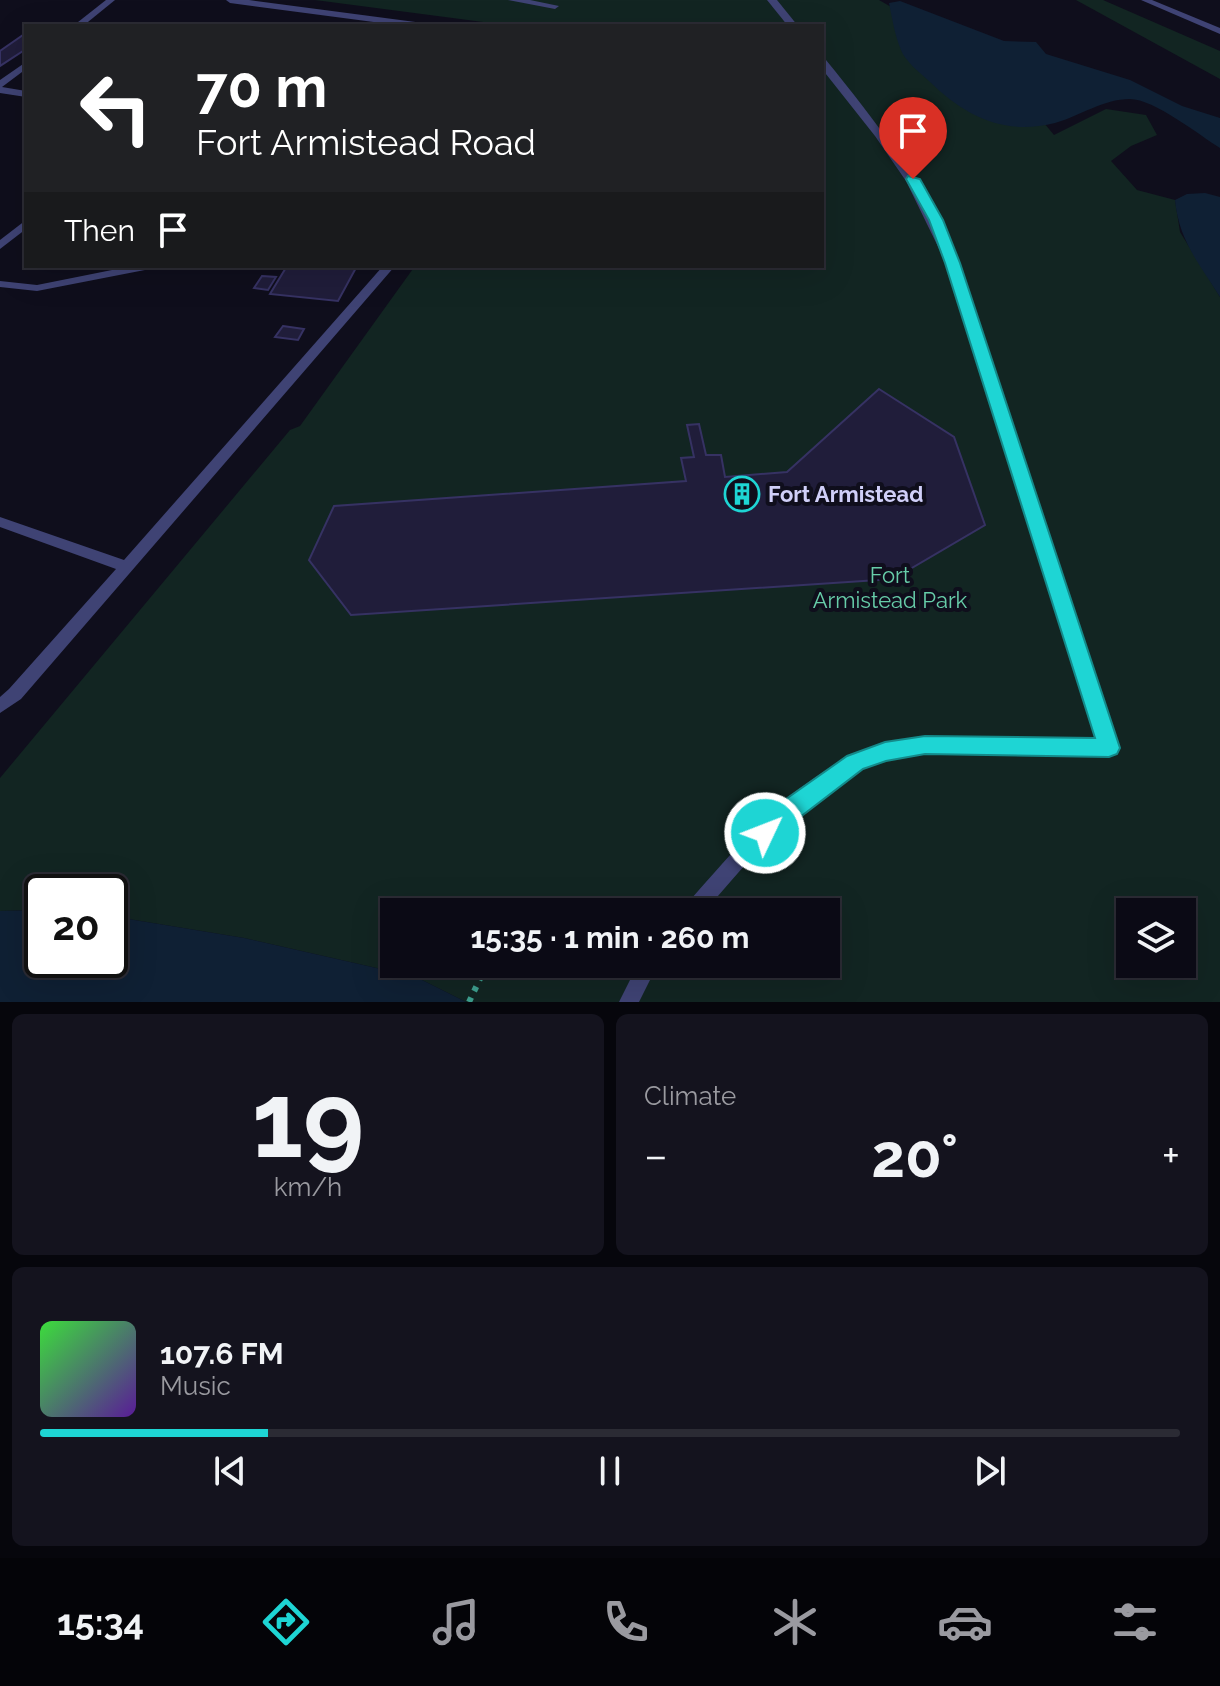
<!DOCTYPE html>
<meta charset="utf-8">
<style>
:root{--surface:#0b0a15;--page:#14131e;--text:#f1f3f6;--muted:#9a9aa0;--line:#2b2b34;--accent:#1ed5d4}
body{margin:0;font-family:Raleway,sans-serif;background:var(--page);color:var(--text);height:100vh;display:flex;flex-direction:column;font-size:30px;white-space:nowrap}
*{box-sizing:border-box;margin:0}
p{font-size:26px;color:var(--muted)}
.icon{flex:none;width:44px;height:44px;fill:none;stroke:currentColor;stroke-width:2;stroke-linecap:round;stroke-linejoin:round}
.map{position:relative;height:1002px;overflow:hidden}
.side{display:flex;flex-direction:column;gap:12px;padding:12px;background:#06060c;flex:1}
.side>*{flex:none}
.guide{position:absolute;left:24px;top:24px;width:800px;height:244px;border-radius:0px;box-shadow:0 8px 32px #0002,0 0 0 2px var(--line);background:#202124;color:#fff;overflow:hidden}
.buttons{position:absolute;left:1116px;top:898px;display:grid;gap:16px}
.buttons a{display:grid;place-items:center;width:80px;height:80px;border-radius:0px;background:var(--surface);box-shadow:0 8px 32px #0002,0 0 0 2px var(--line);font-size:40px}
.speed{position:absolute;left:24px;top:874px;display:flex;gap:16px;font-size:40px;font-weight:700;text-align:center}
.speed>*{display:grid;place-content:center;width:104px;height:104px;border-radius:50%;background:var(--surface);box-shadow:0 8px 32px #0002,0 0 0 2px var(--line);line-height:1}
.speed .limit{border:4px solid #111;border-radius:12px;background:#fff;color:#111}
.pin{position:absolute;display:grid;place-items:center;width:68px;height:68px;color:#fff;margin:-82px -34px;border-radius:50% 50% 50% 0;rotate:-45deg;box-shadow:0 0 8px #0007}
.pin .icon{rotate:45deg}
.me{position:absolute;width:88px;margin:-44px;rotate:47deg;stroke-linejoin:round;filter:drop-shadow(0 0 6px #0008)}
.turn{display:flex;align-items:center;gap:28px;height:168px;padding:0 40px;font-size:36px}
.turn .icon{width:104px;height:104px;stroke-width:2.5}
.turn b{display:block;font-size:56px;line-height:68px}
.then{display:flex;align-items:center;height:76px;padding:0 40px;background:#0003;gap:16px;font-size:30px}
.big{font-size:60px;font-weight:700;line-height:1.1}
.side .tile{flex:1;display:flex;flex-direction:column;justify-content:center;gap:12px;min-width:0;padding:0 28px;border-radius:12px;background:var(--page)}
.side .dial{align-items:center;gap:0}
.dial b{font-size:104px;line-height:1}
.song{display:flex;align-items:center;gap:24px}
.cover{width:96px;height:96px;border-radius:12px;background:linear-gradient(135deg,hsl(120 70% 55%),hsl(270 70% 35%))}
.played{height:8px;border-radius:4px;background:linear-gradient(90deg,var(--accent) 20%,var(--line) 20%)}
.keys{display:flex;justify-content:space-around;direction:ltr}
.heat{display:flex;justify-content:space-between;align-items:center;font-size:44px;direction:ltr}
.side .tiles{flex:1;display:grid;gap:12px;grid-template-columns:1fr 1fr}
.tile:last-child{grid-column:span 2}
.trip{position:absolute;left:380px;top:898px;width:460px;height:80px;border-radius:0px;background:var(--surface);box-shadow:0 8px 32px #0002,0 0 0 2px var(--line);font-weight:700;line-height:80px;text-align:center}
.dock{display:flex;height:128px;justify-content:space-around;align-items:center;background:#040408;color:var(--muted)}
.dock .icon{width:56px;height:56px}
.dock .selected{color:var(--accent)}
.dock b{font-size:36px;color:var(--text)}
.map>svg:first-child{display:block}
.green{fill:#122522;fill-rule:evenodd}
.water{fill:#0f2034}
.building{fill:#201d3a;stroke:#363263;stroke-width:2}
.lines{fill:none;stroke-linecap:round;stroke-linejoin:round}
.path{stroke:#3d9f8e;stroke-width:6;stroke-dasharray:5 7;stroke-linecap:butt}
.lane{fill:#3f4374;fill-rule:evenodd}
.street{fill:#3f4374;fill-rule:evenodd}
.route{fill:#1ed5d4;stroke:#148a8a;stroke-width:2}
.labels{text-anchor:middle;stroke-width:8;stroke-linejoin:round;paint-order:stroke}
.poi-label{font-size:22px;font-weight:bold;fill:#d0cff8;stroke:#0f0e1c;text-anchor:start}
.park-label{font-size:22px;fill:#67cda9;stroke:#0f0e1c}
</style>
<div class="map">
<svg width="1220" height="1002" viewBox="0 0 1220 1002">
<rect width="100%" height="100%" fill="#0f0e1c"/>
<g class="green">
<path d="M315,0H879L999,69L1054,135L1106,109L1146,115L1157,135L1131,146L1111,161L1137,190L1175,200L1180,232L1220,297V1002H466L416,977L244,938L110,916V892H42V910L0,911V778L290,430L300,426L415,266H822V26H513ZM394,912H826V964H394ZM1130,912H1182V964H1130Z"/>
<path d="M1076,0H1103L1220,51V79Z"/>
</g>
<g class="water">
<path d="M900,1L1004,41L1036,42L1046,54L1130,80L1182,106L1220,118V148C1199,135 1154,99 1130,99C1103,99 1080,116 1055,123C1003,136 965,116 929,81C920,73 905,61 901,50C895,36 892,18 889,3Z"/>
<path d="M1205,193L1220,197V297C1199,263 1179,241 1175,200L1187,194Z"/>
<path d="M42,910V960H110V916L244,938L416,977L466,1002H0V911Z"/>
</g>
<g class="building">
<path d="M23,35H26V49L0,66V51Z"/>
<path d="M287,266H357L338,301L270,294Z"/>
<path d="M262,276L276,277L268,290L254,288Z"/>
<path d="M283,326L304,329L298,340L275,337Z"/>
<path d="M879,389L954,437L985,525L893,579L351,615L309,560L334,506L686,481L681,458L694,457L687,425L699,424L706,455H721L725,477L787,472Z"/>
</g>
<g class="lines">
<path class="path" d="M469,1002L487,964"/>
<g class="lane">
<path d="M106,0H115L83,26H73Z"/>
<path d="M226,0H249L423,23L427,26H404L230,3Z"/>
<path d="M508,0H530L559,6L555,9Z"/>
<path d="M1141,0H1152L1220,28V34Z"/>
<path d="M26,62V69L2,87L26,91V97L0,93V80Z"/>
<path d="M26,220V229L0,249V240Z"/>
<path d="M132,266H156L150,269L37,291L0,287V281L37,285Z"/>
<path d="M383,266H395L21,699L0,713V697L9,689L116,569L0,527V517L124,560Z"/>
<path d="M962,736L1109,741L1115,743L1117,748L1115,753L1109,755C1045,753 943,739 884,759C809,784 754,855 704,912H683L685,906C740,844 800,768 883,745C909,737 936,737 962,736Z"/>
<path d="M638,964H658L639,1002H619Z"/>
</g>
<g class="street">
<path d="M767,0H777L798,26H788Z"/>
<path d="M822,59L826,60C878,124 926,187 960,263L1119,748L1116,754L1109,756L1102,754L1099,748L946,263L906,181L875,136L822,69Z"/>
</g>
</g>
<path class="route" d="M908,176L920,179L943,220L960,263L1120,748L1117,754L1109,757L925,754L886,761L863,769L765,844L757,841L754,833L776,806L847,756L885,742L925,736L1095,738L945,263L929,220L906,179Z"/>
<defs>
<g id="building-ring" transform="scale(1.8)"><circle r="9.5" fill="#0f0e1c" stroke="#1ed5d4" stroke-width="1.5"/><path d="M-4-6H4V6H1V3H-1V6H-4ZM-2.5-4.3h1.7v1.8h-1.7ZM.8-4.3h1.7v1.8H.8ZM-2.5-1h1.7V.8h-1.7ZM.8-1h1.7V.8H.8Z" fill="#1ed5d4"/></g>
</defs>
<g fill-rule="evenodd">
<use href="#building-ring" x="742" y="494"/>
</g>
<g class="labels">
<g class="poi-label">
<text x="768" y="502">Fort Armistead</text>
</g>
<g class="park-label">
<text x="890" y="583">Fort<tspan x="890" dy="25">Armistead Park</tspan></text>
</g>
</g>
</svg>
<div class="buttons">
<a><svg class="icon" aria-label="layers" viewBox="0 0 24 24"><path d="M12 4l9 5-9 5-9-5zM3 14l9 5 9-5"/></svg></a>
</div>
<div class="speed"><div class="limit">20</div></div>
<div class="pin" style="left:913px;top:179px;background:#d93025"><svg class="icon" aria-label="arrive" viewBox="0 0 24 24"><path d="M6 21V4h12l-3 4 3 4H6"/></svg></div>
<svg class="me" style="left:765px;top:833px" viewBox="-20 -20 40 40"><circle r="17" fill="#1ed5d4" stroke="#fff" stroke-width="3"/><path d="M0-11L8 9 0 5-8 9z" fill="#fff"/></svg>
<div class="trip">15:35 · 1 min · 260 m</div>
<div class="guide">
<div class="turn"><svg class="icon" aria-label="left" viewBox="0 0 24 24"><path d="M17 20v-9H6M10 6l-5 5 5 5"/></svg><div><b>70 m</b>Fort Armistead Road</div></div>
<div class="then">Then<svg class="icon" aria-label="arrive" viewBox="0 0 24 24"><path d="M6 21V4h12l-3 4 3 4H6"/></svg></div>
</div>
</div>
<section class="side">
<div class="tiles">
<div class="tile dial"><b>19</b><p>km/h</p></div>
<div class="tile"><p>Climate</p>
<div class="heat"><a>−</a><b class="big">20°</b><a>+</a></div>
</div>
<div class="tile">
<div class="song"><i class="cover"></i><div><b>107.6 FM</b><p>Music</p></div></div>
<div class="played"></div>
<div class="keys"><svg class="icon" aria-label="previous" viewBox="0 0 24 24"><path d="M18 5L8 12l10 7zM5 5v14"/></svg><svg class="icon" aria-label="pause" viewBox="0 0 24 24"><path d="M8 5v14M16 5v14"/></svg><svg class="icon" aria-label="next" viewBox="0 0 24 24"><path d="M6 5l10 7-10 7zM19 5v14"/></svg></div>
</div>
</div>
</section>
<nav class="dock">
<b>15:34</b>
<svg class="icon selected" aria-label="directions" viewBox="0 0 24 24"><path d="M12 3l9 9-9 9-9-9zM9 14v-3h6M13 9l2 2-2 2"/></svg>
<svg class="icon" aria-label="music" viewBox="0 0 24 24"><path d="M9 18V5l10-2v13"/><circle cx="6" cy="18" r="3"/><circle cx="16" cy="16" r="3"/></svg>
<svg class="icon" aria-label="phone" viewBox="0 0 24 24"><path d="M5 4h4l2 5-3 2q2 4 5 5l2-3 5 2v4C11 20 4 13 5 4z"/></svg>
<svg class="icon" aria-label="climate" viewBox="0 0 24 24"><path d="M12 3v18M4 7l16 10M4 17L20 7"/></svg>
<svg class="icon" aria-label="car" viewBox="0 0 24 24"><path d="M5 17H2v-5l4-1 3-4h7l3 4 3 1v5h-3M9 17h6M6 11h13"/><circle cx="7" cy="17" r="2"/><circle cx="17" cy="17" r="2"/></svg>
<svg class="icon" aria-label="filters" viewBox="0 0 24 24"><path d="M4 7h16M4 17h16"/><circle cx="9" cy="7" r="2"/><circle cx="15" cy="17" r="2"/></svg>
</nav>
